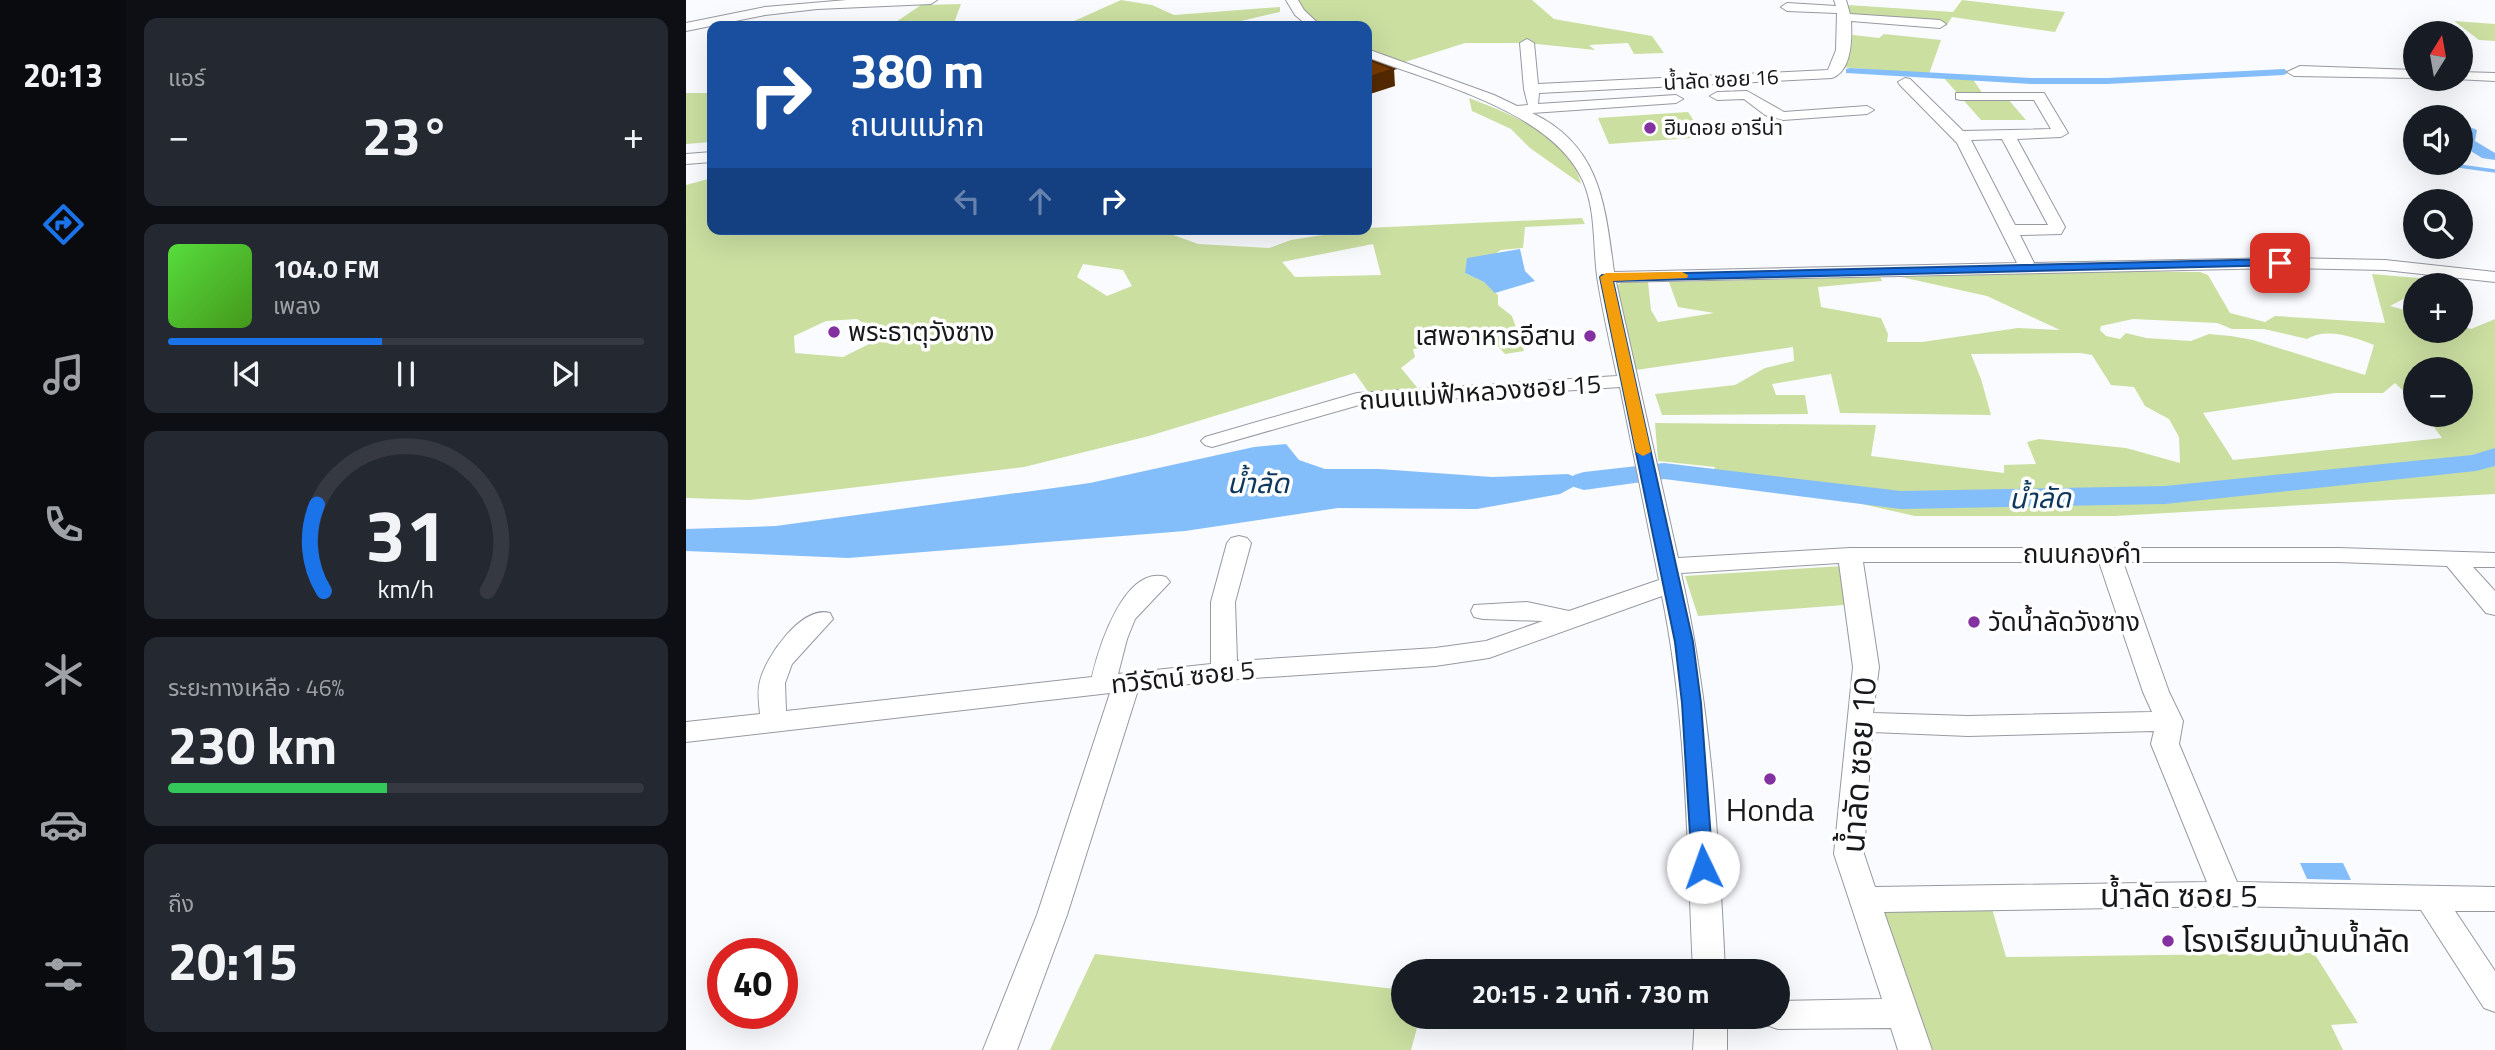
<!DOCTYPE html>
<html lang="th">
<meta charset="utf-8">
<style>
:root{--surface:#171b24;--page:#242831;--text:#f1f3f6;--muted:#9ea1a6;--line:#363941;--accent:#1a73e8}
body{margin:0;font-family:"Titillium Web","Noto Sans Thai",sans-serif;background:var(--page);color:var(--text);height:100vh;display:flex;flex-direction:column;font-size:26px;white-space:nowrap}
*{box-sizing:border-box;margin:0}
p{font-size:23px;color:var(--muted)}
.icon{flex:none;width:38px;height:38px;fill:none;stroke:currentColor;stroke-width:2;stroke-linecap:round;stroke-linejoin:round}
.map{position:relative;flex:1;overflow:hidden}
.drawer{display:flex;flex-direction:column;gap:18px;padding:18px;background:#0d0f14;width:560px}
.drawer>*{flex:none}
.guide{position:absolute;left:21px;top:21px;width:665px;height:214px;border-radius:14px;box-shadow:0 7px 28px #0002;background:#1a4fa0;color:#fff;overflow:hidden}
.needle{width:46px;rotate:11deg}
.controls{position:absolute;left:1717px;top:21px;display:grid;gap:14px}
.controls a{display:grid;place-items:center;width:70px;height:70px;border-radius:50%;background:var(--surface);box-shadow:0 7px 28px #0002;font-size:35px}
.speed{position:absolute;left:21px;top:938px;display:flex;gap:14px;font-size:35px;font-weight:700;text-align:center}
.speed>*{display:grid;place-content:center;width:91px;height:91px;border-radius:50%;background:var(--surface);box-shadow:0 7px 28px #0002;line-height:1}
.speed .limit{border:10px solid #d22;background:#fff;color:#111}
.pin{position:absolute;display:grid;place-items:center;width:60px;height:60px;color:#fff;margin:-30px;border-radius:14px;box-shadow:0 4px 10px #0006}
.me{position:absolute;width:77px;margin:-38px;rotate:357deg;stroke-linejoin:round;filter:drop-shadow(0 0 5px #0008)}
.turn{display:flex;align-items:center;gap:24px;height:147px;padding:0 28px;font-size:32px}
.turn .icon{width:91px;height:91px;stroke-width:2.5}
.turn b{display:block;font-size:49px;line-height:60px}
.lanes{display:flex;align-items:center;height:66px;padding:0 28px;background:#0003;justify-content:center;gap:35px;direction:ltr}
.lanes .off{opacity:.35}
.big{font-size:52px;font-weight:700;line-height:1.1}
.drawer .tile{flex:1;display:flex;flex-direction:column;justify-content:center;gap:10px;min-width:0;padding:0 24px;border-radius:14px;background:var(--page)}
.drawer .dial{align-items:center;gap:0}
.dial svg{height:182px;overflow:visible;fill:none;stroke:var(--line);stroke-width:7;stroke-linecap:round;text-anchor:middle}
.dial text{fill:var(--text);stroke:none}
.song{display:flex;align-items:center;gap:21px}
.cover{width:84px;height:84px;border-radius:10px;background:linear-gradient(135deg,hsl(110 70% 55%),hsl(100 70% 35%))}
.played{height:7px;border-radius:4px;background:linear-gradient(90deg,var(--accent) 45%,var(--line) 45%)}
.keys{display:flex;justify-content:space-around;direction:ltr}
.heat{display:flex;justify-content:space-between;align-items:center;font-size:38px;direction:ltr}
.charge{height:10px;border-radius:5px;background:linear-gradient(90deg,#34c759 46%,var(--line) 0)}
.trip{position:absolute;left:705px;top:959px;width:399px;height:70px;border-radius:35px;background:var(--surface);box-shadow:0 7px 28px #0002;font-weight:700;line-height:70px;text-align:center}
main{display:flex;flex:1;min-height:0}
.dock{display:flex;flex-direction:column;width:126px;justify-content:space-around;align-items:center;background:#090b0e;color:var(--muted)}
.dock .icon{width:49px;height:49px}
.dock .on{color:var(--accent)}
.dock b{font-size:32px;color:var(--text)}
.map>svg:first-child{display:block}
.green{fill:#cbdfa1;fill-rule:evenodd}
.water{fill:#84befa}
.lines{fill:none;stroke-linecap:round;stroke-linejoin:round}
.stream{stroke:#84befa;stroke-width:3.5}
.canal{fill:#84befa;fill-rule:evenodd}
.river{fill:#84befa;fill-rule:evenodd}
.minor-casing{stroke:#9799a2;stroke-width:2}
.minor{fill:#fff;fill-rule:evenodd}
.shaded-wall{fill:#532900}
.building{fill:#773a00;stroke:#532900;stroke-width:2}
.route{fill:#1a73e8;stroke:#114b97;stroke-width:2}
.slow{fill:#f59e0b}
.poi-dot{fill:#8331a1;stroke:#fff;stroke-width:2.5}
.labels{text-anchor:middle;stroke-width:7;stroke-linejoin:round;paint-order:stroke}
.far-street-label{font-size:21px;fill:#17181b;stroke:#fff}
.far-poi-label{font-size:21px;fill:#17181b;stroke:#fff;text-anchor:start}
.poi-label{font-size:26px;fill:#17181b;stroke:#fff;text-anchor:start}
.street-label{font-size:26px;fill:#17181b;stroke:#fff}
.water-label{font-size:28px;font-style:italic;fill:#0d375d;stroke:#fff}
.near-street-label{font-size:32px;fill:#17181b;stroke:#fff}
.near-poi-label{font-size:32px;fill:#17181b;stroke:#fff}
</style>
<main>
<nav class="dock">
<b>20:13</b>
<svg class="icon on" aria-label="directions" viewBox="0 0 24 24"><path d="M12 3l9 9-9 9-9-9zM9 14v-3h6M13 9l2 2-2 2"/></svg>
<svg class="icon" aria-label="music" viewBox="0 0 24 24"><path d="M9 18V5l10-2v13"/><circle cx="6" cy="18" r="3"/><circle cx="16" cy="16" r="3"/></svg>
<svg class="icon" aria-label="phone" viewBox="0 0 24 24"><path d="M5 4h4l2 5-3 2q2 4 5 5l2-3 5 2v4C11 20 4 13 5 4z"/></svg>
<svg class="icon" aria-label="climate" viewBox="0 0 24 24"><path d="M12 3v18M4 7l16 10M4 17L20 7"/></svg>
<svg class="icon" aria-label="car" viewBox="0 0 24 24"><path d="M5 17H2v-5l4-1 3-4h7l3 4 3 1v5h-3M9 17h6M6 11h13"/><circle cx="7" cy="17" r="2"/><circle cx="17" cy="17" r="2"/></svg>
<svg class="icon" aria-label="filters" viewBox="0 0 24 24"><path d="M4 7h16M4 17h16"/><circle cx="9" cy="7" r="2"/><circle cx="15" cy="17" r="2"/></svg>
</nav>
<section class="drawer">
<div class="tile"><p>แอร์</p>
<div class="heat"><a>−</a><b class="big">23°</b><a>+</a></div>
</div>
<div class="tile">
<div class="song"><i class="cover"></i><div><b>104.0 FM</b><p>เพลง</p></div></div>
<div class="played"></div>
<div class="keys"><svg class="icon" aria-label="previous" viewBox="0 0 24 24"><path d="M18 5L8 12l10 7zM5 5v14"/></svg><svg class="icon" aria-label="pause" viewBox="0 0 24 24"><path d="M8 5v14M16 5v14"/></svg><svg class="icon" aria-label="next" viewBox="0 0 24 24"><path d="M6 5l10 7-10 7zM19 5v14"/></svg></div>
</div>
<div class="tile dial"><svg viewBox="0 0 100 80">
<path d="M14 69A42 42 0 1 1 86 69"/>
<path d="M14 69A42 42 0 0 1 11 31" stroke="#1a73e8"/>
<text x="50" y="56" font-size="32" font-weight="700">31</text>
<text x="50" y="72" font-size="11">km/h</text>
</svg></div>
<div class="tile"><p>ระยะทางเหลือ · 46%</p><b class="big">230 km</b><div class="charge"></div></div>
<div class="tile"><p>ถึง</p><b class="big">20:15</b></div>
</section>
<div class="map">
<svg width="1809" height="1050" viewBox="0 0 1809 1050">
<rect width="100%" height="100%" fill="#fafbff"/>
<g class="green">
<path d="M435,0L466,5L488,15L594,7V12L555,21L550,26H377Z"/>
<path d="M609,0H846L868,19L966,36L978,53L948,54L942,43L903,45L909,50L841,43H779L716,63L681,48V26C642,26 635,32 609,0Z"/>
<path d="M1276,0L1379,12L1369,32L1266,17L1260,26L1161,17L1162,5L1267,12Z"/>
<path d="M275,4L267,26H204L235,5Z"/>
<path d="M1768,21L1809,24V41L1793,40Z"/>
<path d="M1159,34L1193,38L1198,34L1255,40L1243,74L1153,67Z"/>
<path d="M1257,77L1286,78L1299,97L1321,98L1340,120H1295Z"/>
<path d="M26,90V142L0,144V93H20Z"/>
<path d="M783,98C818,111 867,131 888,164C891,169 893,178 895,184L844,148L825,129L786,111Z"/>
<path d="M1002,112L1019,137L923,144L912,118Z"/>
<path d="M26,178V229H471L512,244L583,248L605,240L681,228L896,218L899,224L839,227L837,248L815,250L779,273L798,282L812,295V305L826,316L838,351L819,354L805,338L727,349L729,357L715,368L734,391L683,393L669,373L463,436L338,467L64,500L0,498V185ZM687,244L695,275L609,277L596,262ZM397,264L437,270L446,286L421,296L391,277ZM171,319L187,329V342L157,357L109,353L108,336L140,321Z"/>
<path d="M1424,271L1514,272L1522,275L1544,313L1579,322L1589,316L1699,323L1686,274L1755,280L1745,285H1729V293L1704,306L1729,313V331H1774L1775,326L1785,329L1809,319V494L1429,516H1229L1127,493L1024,482L1029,467L972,461L969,423L1190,425L1185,456L1318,473V465L1350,464L1341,442L1353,439L1440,448L1494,463L1493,437L1483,419L1459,406L1448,387L1425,385L1406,355L1394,353L1285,354L1295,379L1305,415L1154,413L1145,374L1086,384L1090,395H1119L1122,414L976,415L969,394L1049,385L1079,368L1108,361L1107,347L950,370L928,289L936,281L962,282L965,310L972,322L1028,313L992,307L983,282L1194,277L1196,281L1132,287L1135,307L1195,318L1202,334L1201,342H1236L1332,328L1374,330L1301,296L1215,277ZM1447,319L1531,323L1546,329H1578L1621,339C1640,327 1668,337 1688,345L1679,375L1567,340L1545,336L1523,334L1505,341L1460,338L1440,333L1434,339L1420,336L1414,330L1415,326ZM1729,369H1774V415H1739L1756,438L1547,460L1517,413L1649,393H1697L1709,383L1729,402Z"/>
<path d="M1157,566L1171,604L1012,616L999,576Z"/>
<path d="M1303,898L1320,957L1628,953L1672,1023L1645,1025L1657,1050H1229L1177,900Z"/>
<path d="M409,954L717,990L718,1017H734L725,1050H364Z"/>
</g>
<g class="water">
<path d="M1774,123L1791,130L1789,141L1809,153V160L1796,158L1775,145Z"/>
<path d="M834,249L839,271L849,281L809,293L798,282L779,273L781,258Z"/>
<path d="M600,444L613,460L639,469H693L806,477L882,474L898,481L874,494L791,509L652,508L499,531L162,558L0,551V529L90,526L404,483L568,447Z"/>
<path d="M1614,863H1657L1665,880L1621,879Z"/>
</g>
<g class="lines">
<g class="stream">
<path d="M1724,159L1729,160"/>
<path d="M1751,163L1809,171"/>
</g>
<path class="canal" d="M1164,68L1345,78H1421L1598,69L1603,72L1598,75L1421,84H1345L1160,73V69Z"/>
<path class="river" d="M1809,448V466L1790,471L1479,504L1215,509L978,479L898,490L888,487L884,481L888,475L898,472L978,463L1215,491L1479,486L1786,455Z"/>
<g class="minor-casing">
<g id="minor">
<path d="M161,0H251L245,4L131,9L79,15L0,31V23L79,7Z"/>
<path d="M600,0H612L618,10L635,26H622L609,15Z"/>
<path d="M1148,0H1160L1164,14L1254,20L1260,24L1254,28L1165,21C1166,39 1166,71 1146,78L853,93L852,104L990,95L997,99L990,103L846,113C915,146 919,205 928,272L1331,263L1271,143L1214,85L1212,82L1219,78L1224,79L1277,131L1365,129L1348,100H1275L1270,99V93H1358L1382,133L1375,137L1331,139L1379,227L1375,234L1334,235L1348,263L1594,258L1699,260L1809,272V282L1699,270L1594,268L930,282L992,558L1164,548H1652L1809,553V567H1787L1809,591V615L1800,613L1761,566L1652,562H1437L1483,692L1497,721L1493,744L1551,882L1809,887V911H1769L1809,971V1012L1798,1008L1735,910L1541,906L1198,912L1246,1050H1212L1205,1028L1092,1029L1080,1025L1076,1017H1092V1001L1196,999L1148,854L1167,667L1153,563L995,573C1024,702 1033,839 1039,971H1007C1001,846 1001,718 976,596L803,658L749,666L538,680L452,690L381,915L331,1050H297L351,915L424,693L0,742V722L74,714C73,703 71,692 74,681C80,656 116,605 144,613L147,619L106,664L99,683L100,711L406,677C413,647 438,565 480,577L484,582L449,619L441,639L432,674L525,664V602L541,543L545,538L553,536L561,538L565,543L549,602L551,661L749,648L800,641L857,621L797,619L788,617L785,611L788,605L841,602L883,611L973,580L934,387L673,405L526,447L519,445L515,441L519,437L671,393L931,376C924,343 916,309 911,276C907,246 910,210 897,181C866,111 748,83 681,57V49L808,95L831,106L842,105L838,89L834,43L841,39L848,43L852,84L1142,70L1150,50L1151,13L1101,11L1095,7L1101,3L1150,6ZM1316,139L1362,225H1329L1285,140ZM1177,562H1413L1457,692L1466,712L1282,716L1187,713L1193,667ZM1468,731L1465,744L1521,882L1189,887L1178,854L1186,732L1282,736Z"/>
<path d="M1614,66L1729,70V78L1608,76L1601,72Z"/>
<path d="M1774,72L1809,73V81L1769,79H1774Z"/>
<path d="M1061,91L1098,112L1181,106L1188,110L1181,114L1097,120L1079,115L1058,99L1031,100L1024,96L1031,92Z"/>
<path d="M26,152V162L0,164V154Z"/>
<path d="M1009,1017H1041V1050H1007Z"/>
</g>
</g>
<use href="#minor" class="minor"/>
</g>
<path class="shaded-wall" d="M708,69L709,86L681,95V78Z"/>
<path class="building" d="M686,61L708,69L681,78V62Z"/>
<path class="route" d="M1594,259L1598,260V265L927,281L1007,642L1015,703L1027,867L1024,873L1017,875L1009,873L1006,867L996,703L989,642L914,277L916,275Z"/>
<path class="slow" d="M996,272L1002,275L1001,278L927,281L965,452L957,456L950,452L914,277L920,273Z"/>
<g class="poi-dot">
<circle cx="964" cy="128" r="7"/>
<circle cx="148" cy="332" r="7"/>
<circle cx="904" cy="336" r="7"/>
<circle cx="1288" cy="622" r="7"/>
<circle cx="1084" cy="779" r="7"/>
<circle cx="1482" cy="941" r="7"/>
</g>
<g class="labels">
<g class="far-street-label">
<text transform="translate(1035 80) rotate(-3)" y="7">น้ำลัด ซอย 16</text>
</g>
<g class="far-poi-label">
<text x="978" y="135">ฮิมดอย อารีน่า</text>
</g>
<g class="poi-label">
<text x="162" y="341">พระธาตุวังซาง</text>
<text x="890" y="345" text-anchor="end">เสพอาหารอีสาน</text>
<text x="1302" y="631">วัดน้ำลัดวังซาง</text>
</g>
<g class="street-label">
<text transform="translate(794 392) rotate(-4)" y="9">ถนนแม่ฟ้าหลวงซอย 15</text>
<text x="1396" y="563">ถนนกองคำ</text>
<text transform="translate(497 677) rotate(-6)" y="9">ทวีรัตน์ ซอย 5</text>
</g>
<g class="water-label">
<text x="572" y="493">น้ำลัด</text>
<text transform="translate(1354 498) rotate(-1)" y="10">น้ำลัด</text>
</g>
<g class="near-street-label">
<text transform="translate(1173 765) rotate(-86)" y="11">น้ำลัด ซอย 10</text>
<text x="1493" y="907">น้ำลัด ซอย 5</text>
</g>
<g class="near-poi-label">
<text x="1084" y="821">Honda</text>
<text x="1496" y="952" text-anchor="start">โรงเรียนบ้านน้ำลัด</text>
</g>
</g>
</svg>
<div class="controls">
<a><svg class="needle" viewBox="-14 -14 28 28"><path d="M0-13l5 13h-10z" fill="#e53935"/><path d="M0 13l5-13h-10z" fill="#9ea1a6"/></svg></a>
<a><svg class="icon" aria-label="sound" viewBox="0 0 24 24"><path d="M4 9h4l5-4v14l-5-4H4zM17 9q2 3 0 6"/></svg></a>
<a><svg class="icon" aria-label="search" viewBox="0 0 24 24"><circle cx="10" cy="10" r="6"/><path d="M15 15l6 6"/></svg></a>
<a>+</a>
<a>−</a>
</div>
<div class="speed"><div class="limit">40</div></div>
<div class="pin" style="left:1594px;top:263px;background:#d93025"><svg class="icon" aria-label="arrive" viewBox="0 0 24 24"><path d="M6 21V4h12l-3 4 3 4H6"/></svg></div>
<svg class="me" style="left:1017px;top:867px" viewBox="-20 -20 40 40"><circle r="19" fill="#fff"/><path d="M0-13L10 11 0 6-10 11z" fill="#1a73e8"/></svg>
<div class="trip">20:15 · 2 นาที · 730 m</div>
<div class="guide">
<div class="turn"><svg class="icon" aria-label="right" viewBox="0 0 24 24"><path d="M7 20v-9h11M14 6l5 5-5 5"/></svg><div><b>380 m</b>ถนนแม่กก</div></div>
<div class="lanes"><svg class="icon off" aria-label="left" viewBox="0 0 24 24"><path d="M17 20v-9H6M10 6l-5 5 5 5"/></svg><svg class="icon off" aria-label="ahead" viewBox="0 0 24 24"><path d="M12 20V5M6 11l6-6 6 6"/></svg><svg class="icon" aria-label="right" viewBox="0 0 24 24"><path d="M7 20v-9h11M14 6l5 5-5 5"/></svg></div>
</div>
</div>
</main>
